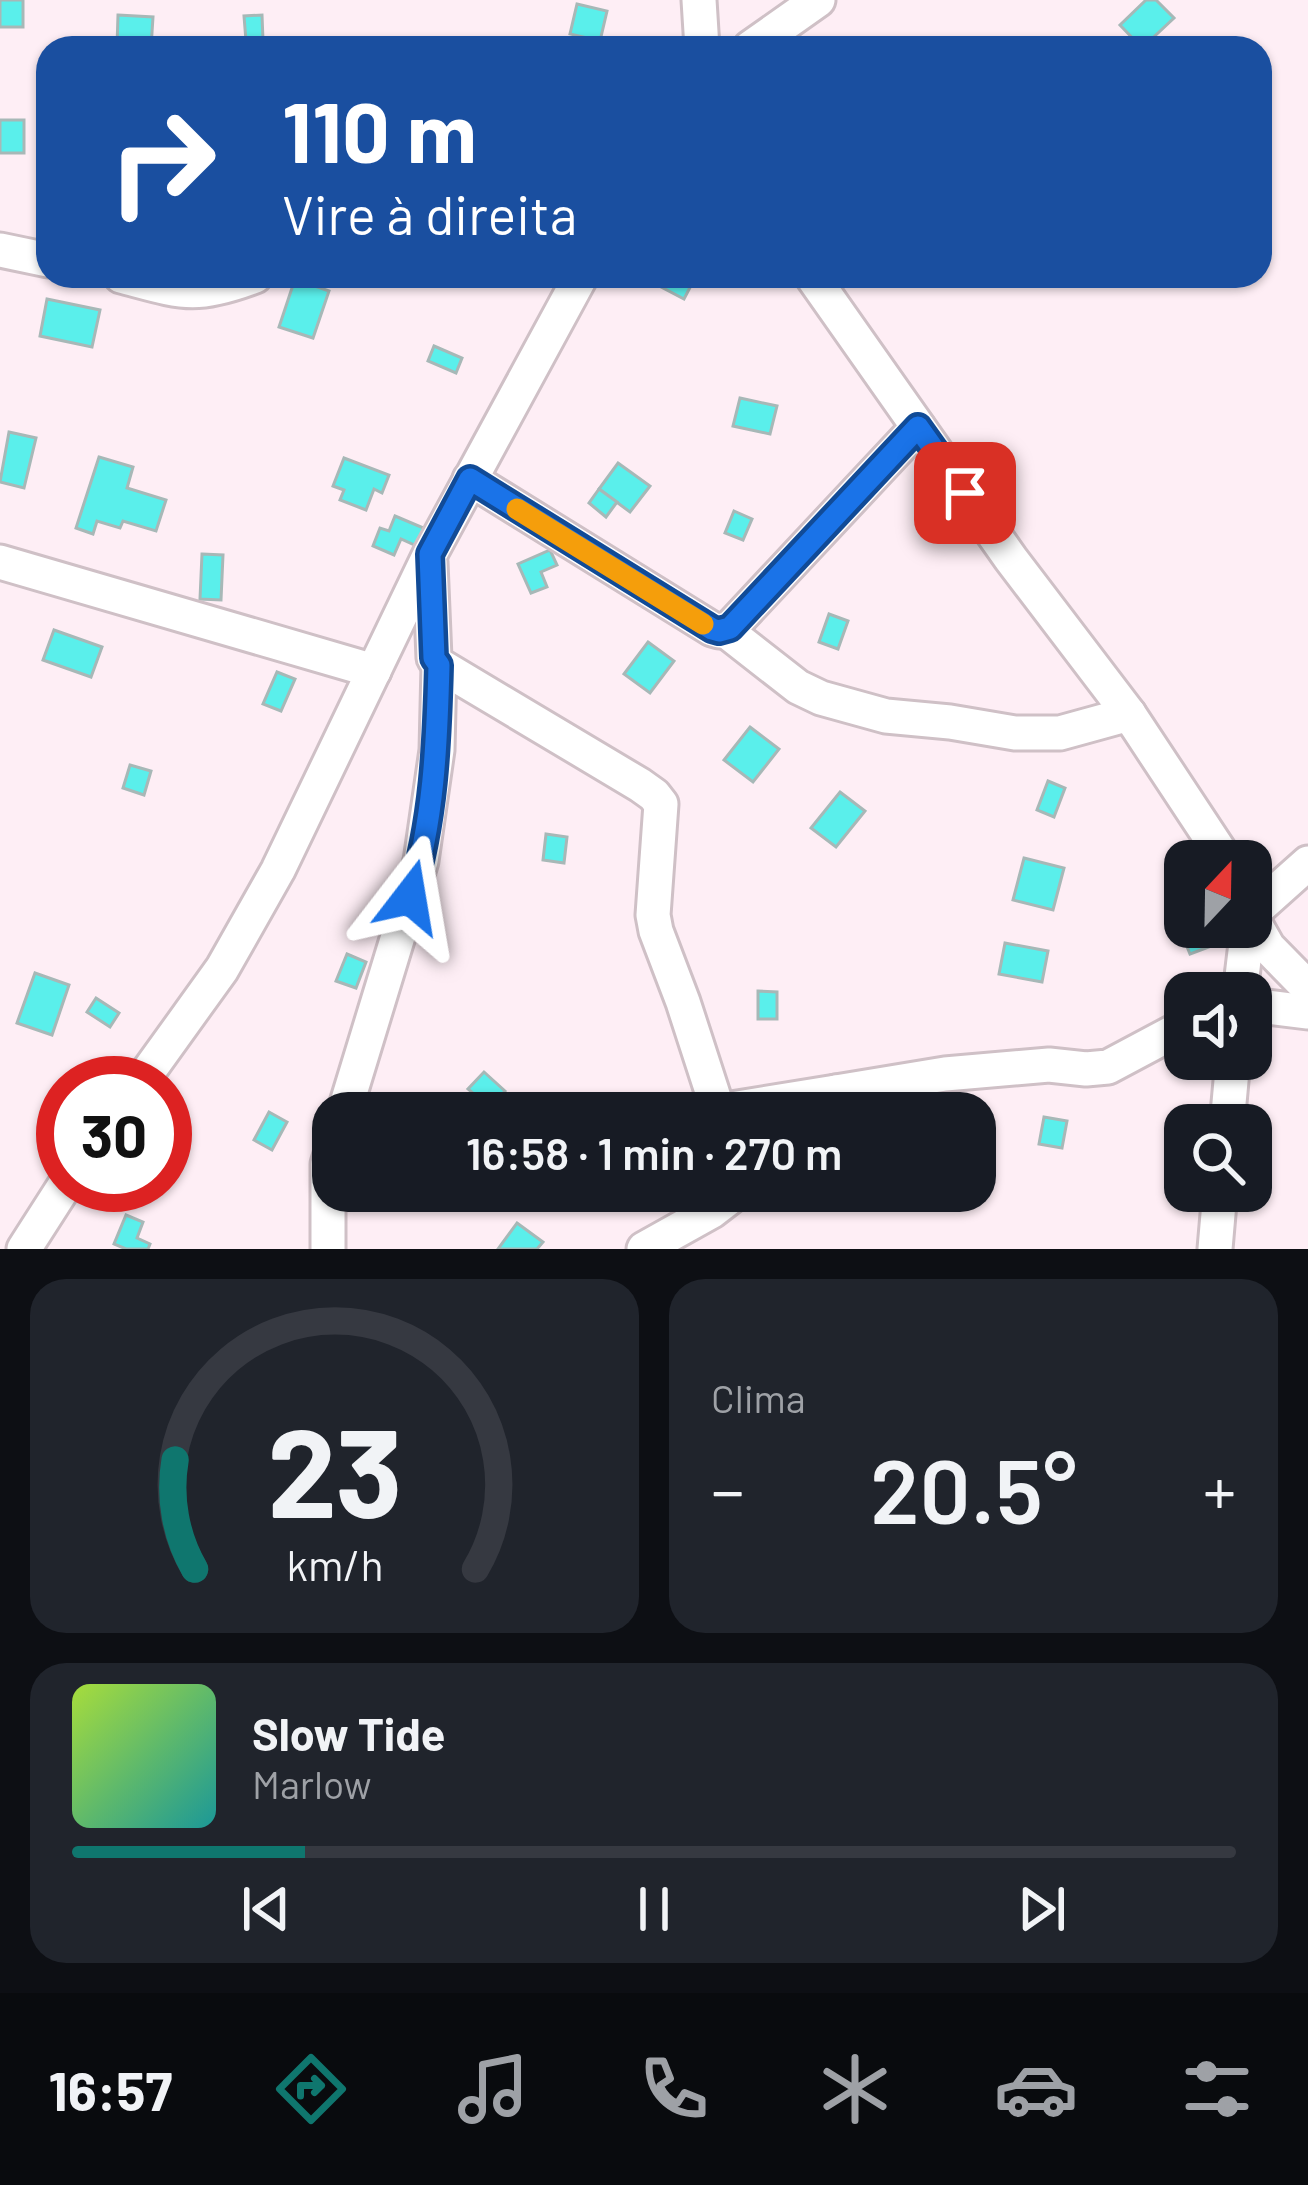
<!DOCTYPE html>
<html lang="pt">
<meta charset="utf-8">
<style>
:root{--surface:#171b24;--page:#20242c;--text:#f1f3f6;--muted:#9ea1a6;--line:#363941;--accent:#0f766e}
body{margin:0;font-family:Barlow,sans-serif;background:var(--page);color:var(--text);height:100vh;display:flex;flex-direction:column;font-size:45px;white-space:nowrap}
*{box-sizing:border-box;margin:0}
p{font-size:39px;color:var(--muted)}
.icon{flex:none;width:66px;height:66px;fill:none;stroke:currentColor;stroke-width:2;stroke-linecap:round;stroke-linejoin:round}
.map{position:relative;height:1249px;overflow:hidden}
.sheet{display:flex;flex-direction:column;gap:30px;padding:30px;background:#0d0f14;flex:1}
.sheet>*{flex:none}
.banner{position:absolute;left:36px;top:36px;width:1236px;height:252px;border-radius:36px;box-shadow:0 3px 9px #0004;background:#1a4fa0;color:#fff;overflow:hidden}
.needle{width:78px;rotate:22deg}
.tools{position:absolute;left:1164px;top:840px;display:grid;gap:24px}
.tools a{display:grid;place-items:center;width:108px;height:108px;border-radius:24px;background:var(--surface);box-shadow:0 3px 9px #0004;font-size:60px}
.speed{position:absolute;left:36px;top:1056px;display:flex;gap:24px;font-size:60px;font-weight:700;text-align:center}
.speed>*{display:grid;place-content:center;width:156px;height:156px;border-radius:50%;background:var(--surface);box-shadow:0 3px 9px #0004;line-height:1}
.speed .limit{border:18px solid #d22;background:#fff;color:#111}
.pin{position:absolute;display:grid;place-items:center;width:102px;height:102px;color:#fff;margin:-51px;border-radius:24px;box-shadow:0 6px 18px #0006}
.me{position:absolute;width:132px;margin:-66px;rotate:14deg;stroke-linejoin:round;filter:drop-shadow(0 0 9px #0008)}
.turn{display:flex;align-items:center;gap:42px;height:252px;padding:0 48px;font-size:54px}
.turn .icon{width:156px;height:156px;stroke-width:2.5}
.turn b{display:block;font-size:84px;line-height:102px}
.big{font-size:90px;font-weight:600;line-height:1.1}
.sheet .widget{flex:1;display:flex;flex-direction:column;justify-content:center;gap:18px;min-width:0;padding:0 42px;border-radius:36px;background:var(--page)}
.sheet .dial{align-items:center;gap:0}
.dial svg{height:312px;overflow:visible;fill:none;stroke:var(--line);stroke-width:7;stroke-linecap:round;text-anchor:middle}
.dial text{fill:var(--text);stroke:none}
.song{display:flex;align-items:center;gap:36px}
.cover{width:144px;height:144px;border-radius:18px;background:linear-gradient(135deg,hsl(80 70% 55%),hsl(180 70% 35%))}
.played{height:12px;border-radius:6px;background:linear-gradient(90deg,var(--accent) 20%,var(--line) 20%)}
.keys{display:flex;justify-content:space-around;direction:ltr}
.heat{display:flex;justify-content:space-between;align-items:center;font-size:66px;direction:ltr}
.sheet .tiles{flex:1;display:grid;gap:30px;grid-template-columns:1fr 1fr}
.widget:last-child{grid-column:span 2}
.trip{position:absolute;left:312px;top:1092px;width:684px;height:120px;border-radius:36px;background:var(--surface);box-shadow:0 3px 9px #0004;font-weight:600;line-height:120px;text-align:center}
.dock{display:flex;height:192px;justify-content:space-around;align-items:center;background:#090b0e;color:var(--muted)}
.dock .icon{width:84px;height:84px}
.dock .current{color:var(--accent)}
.dock b{font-size:54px;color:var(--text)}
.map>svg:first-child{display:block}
.building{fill:#5aefeb;stroke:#a7b8b7;stroke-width:3}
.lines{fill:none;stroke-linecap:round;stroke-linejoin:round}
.minor-casing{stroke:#cfc0c6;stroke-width:39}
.minor{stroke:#fff;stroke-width:33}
.route-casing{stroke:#114b97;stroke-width:30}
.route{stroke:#1a73e8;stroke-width:21}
.slow{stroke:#f59e0b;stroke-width:21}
</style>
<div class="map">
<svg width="1308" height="1249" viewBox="0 0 1308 1249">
<rect width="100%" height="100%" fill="#feeef5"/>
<g class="building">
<rect x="0" y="0" width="23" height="27"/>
<path d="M1146,0H1156L1174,18L1142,48L1120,25Z"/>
<path d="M577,4L607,11L600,41L570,34Z"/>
<path d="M118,15L153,17L151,48L117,46Z"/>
<path d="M262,15L263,40L246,41L244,16Z"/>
<rect x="0" y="120" width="24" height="33"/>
<path d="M650,276H696L684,299L648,280Z"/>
<path d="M295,279L329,291L313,338L279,327Z"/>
<path d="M47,299L100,310L92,347L40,336Z"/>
<path d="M434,346L462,358L456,373L428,361Z"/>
<path d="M740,398L777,406L770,434L733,426Z"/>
<path d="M9,432L36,438L24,488L0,482Z"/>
<path d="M99,457L133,467L127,488L166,500L156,531L123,521L120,528L97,521L93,534L76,528Z"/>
<path d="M344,458L389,475L382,493L374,489L366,510L340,500L344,490L333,486Z"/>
<path d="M618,463L650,486L630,512L599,489Z"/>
<path d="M599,489L617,502L606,517L589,503Z"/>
<path d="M734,511L752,519L743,540L725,533Z"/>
<path d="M395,516L426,529L419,547L401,539L394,555L373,546L380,528L389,531Z"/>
<path d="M550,550L557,565L541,572L547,587L531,593L518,564Z"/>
<path d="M202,554L223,555L221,600L200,599Z"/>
<path d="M829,614L848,621L838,649L819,642Z"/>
<path d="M54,630L102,647L91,677L43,660Z"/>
<path d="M648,642L674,661L650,693L624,674Z"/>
<path d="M277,672L295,679L281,711L263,704Z"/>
<path d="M750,727L779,749L753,782L724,760Z"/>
<path d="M130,765L151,771L144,795L123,788Z"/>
<path d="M1048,781L1065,788L1054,817L1037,810Z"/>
<path d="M840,792L865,811L836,847L811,828Z"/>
<path d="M546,834L567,837L564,863L543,860Z"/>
<path d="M1024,858L1064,868L1053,910L1013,900Z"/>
<path d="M1199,927H1210L1217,944L1190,954L1182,934Z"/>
<path d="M1005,943L1048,951L1042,982L999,974Z"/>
<path d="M347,954L366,962L356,988L336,981Z"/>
<path d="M35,973L69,985L52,1035L17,1023Z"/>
<path d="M758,991L777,992V1019H758Z"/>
<path d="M96,998L119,1013L110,1027L87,1012Z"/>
<path d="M484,1072L505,1091L490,1108L468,1089Z"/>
<path d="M269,1112L287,1122L272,1150L254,1140Z"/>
<path d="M1044,1117L1067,1121L1062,1148L1039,1144Z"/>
<path d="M126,1215L143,1222L137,1238L150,1244L148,1249H126L114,1244Z"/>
<path d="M517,1223L543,1242L537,1249H498Z"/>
</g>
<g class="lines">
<g class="minor-casing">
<g id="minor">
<path d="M699,0L702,48"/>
<path d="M750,48L818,0"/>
<path d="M0,250L48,260"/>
<path d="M121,276C182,292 194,299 255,276"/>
<path d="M812,276L1011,559L1129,714L1226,861"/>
<path d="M470,479L712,629L719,631L730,628L918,427"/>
<path d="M0,562L374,671"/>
<path d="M430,562L434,658L439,665L640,785L654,795L661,804L653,915L656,931L683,1002L719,1113"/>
<path d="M725,630L798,687L821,698L886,716L950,722L1015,733H1060L1129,714"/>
<path d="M1251,914L1308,863"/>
<path d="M1251,917L1268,947L1308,988"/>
<path d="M1240,993L1248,927"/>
<path d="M1251,1005L1308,1012"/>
<path d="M140,1083L222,969L278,870L430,554L581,276"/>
<path d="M719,1111L836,1092"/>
<path d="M344,1113L421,861L437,750L439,665"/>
<path d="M816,1113L836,1092L945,1074L1049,1065L1086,1069L1108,1067L1185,1026"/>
<path d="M1227,1125L1233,1059"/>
<path d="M24,1249L65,1185"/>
<path d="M328,1249V1164L333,1148"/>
<path d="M644,1249L712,1211L738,1191"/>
<path d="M1215,1249L1220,1191"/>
</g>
</g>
<use href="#minor" class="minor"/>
</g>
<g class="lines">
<g class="route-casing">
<path id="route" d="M410,897C434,822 437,743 439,665L434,658L430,554L470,479L712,629L719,631L730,628L918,427L965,493"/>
</g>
<use href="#route" class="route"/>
<path class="slow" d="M517,509L703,624"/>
</g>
</svg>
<div class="tools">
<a><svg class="needle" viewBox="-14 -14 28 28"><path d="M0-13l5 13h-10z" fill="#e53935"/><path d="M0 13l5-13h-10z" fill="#9ea1a6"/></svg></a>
<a><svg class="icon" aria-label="sound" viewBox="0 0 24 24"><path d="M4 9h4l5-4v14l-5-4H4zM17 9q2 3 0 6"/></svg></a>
<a><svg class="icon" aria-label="search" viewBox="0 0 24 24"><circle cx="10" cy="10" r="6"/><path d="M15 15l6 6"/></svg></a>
</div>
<div class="speed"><div class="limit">30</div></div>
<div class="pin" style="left:965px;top:493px;background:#d93025"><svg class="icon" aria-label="arrive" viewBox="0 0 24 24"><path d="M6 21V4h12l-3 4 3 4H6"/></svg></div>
<svg class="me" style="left:410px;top:897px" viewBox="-20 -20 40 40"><path d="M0-17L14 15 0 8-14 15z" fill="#1a73e8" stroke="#fff" stroke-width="4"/></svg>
<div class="trip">16:58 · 1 min · 270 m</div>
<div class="banner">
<div class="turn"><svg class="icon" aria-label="right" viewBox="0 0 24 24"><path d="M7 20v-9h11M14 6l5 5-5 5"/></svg><div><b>110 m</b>Vire à direita</div></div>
</div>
</div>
<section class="sheet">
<div class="tiles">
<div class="widget dial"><svg viewBox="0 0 100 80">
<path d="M14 69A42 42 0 1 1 86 69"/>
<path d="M14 69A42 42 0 0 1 9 41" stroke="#0f766e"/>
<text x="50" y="56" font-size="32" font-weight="700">23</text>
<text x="50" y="72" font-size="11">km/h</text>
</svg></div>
<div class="widget"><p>Clima</p>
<div class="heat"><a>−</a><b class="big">20.5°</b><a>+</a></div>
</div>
<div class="widget">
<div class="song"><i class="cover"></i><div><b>Slow Tide</b><p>Marlow</p></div></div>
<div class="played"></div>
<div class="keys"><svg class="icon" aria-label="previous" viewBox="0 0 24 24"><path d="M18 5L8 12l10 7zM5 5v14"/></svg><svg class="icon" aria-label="pause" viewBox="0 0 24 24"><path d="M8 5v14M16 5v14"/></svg><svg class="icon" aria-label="next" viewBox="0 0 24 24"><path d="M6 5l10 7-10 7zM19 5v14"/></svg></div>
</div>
</div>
</section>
<nav class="dock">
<b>16:57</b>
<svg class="icon current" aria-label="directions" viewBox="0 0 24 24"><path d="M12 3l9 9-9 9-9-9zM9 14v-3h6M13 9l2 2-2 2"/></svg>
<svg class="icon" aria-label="music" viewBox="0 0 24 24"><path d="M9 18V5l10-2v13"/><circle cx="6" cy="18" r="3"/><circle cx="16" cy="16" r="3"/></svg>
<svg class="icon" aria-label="phone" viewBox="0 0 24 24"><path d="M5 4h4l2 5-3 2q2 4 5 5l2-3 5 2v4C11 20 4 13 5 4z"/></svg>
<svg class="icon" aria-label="climate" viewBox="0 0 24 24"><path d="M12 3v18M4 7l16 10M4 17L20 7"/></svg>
<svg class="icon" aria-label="car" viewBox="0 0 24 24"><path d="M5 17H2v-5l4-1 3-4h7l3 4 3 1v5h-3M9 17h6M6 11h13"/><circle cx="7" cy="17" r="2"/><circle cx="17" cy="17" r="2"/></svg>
<svg class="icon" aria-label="filters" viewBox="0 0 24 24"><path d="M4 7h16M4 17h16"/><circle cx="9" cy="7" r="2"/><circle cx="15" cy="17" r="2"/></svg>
</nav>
